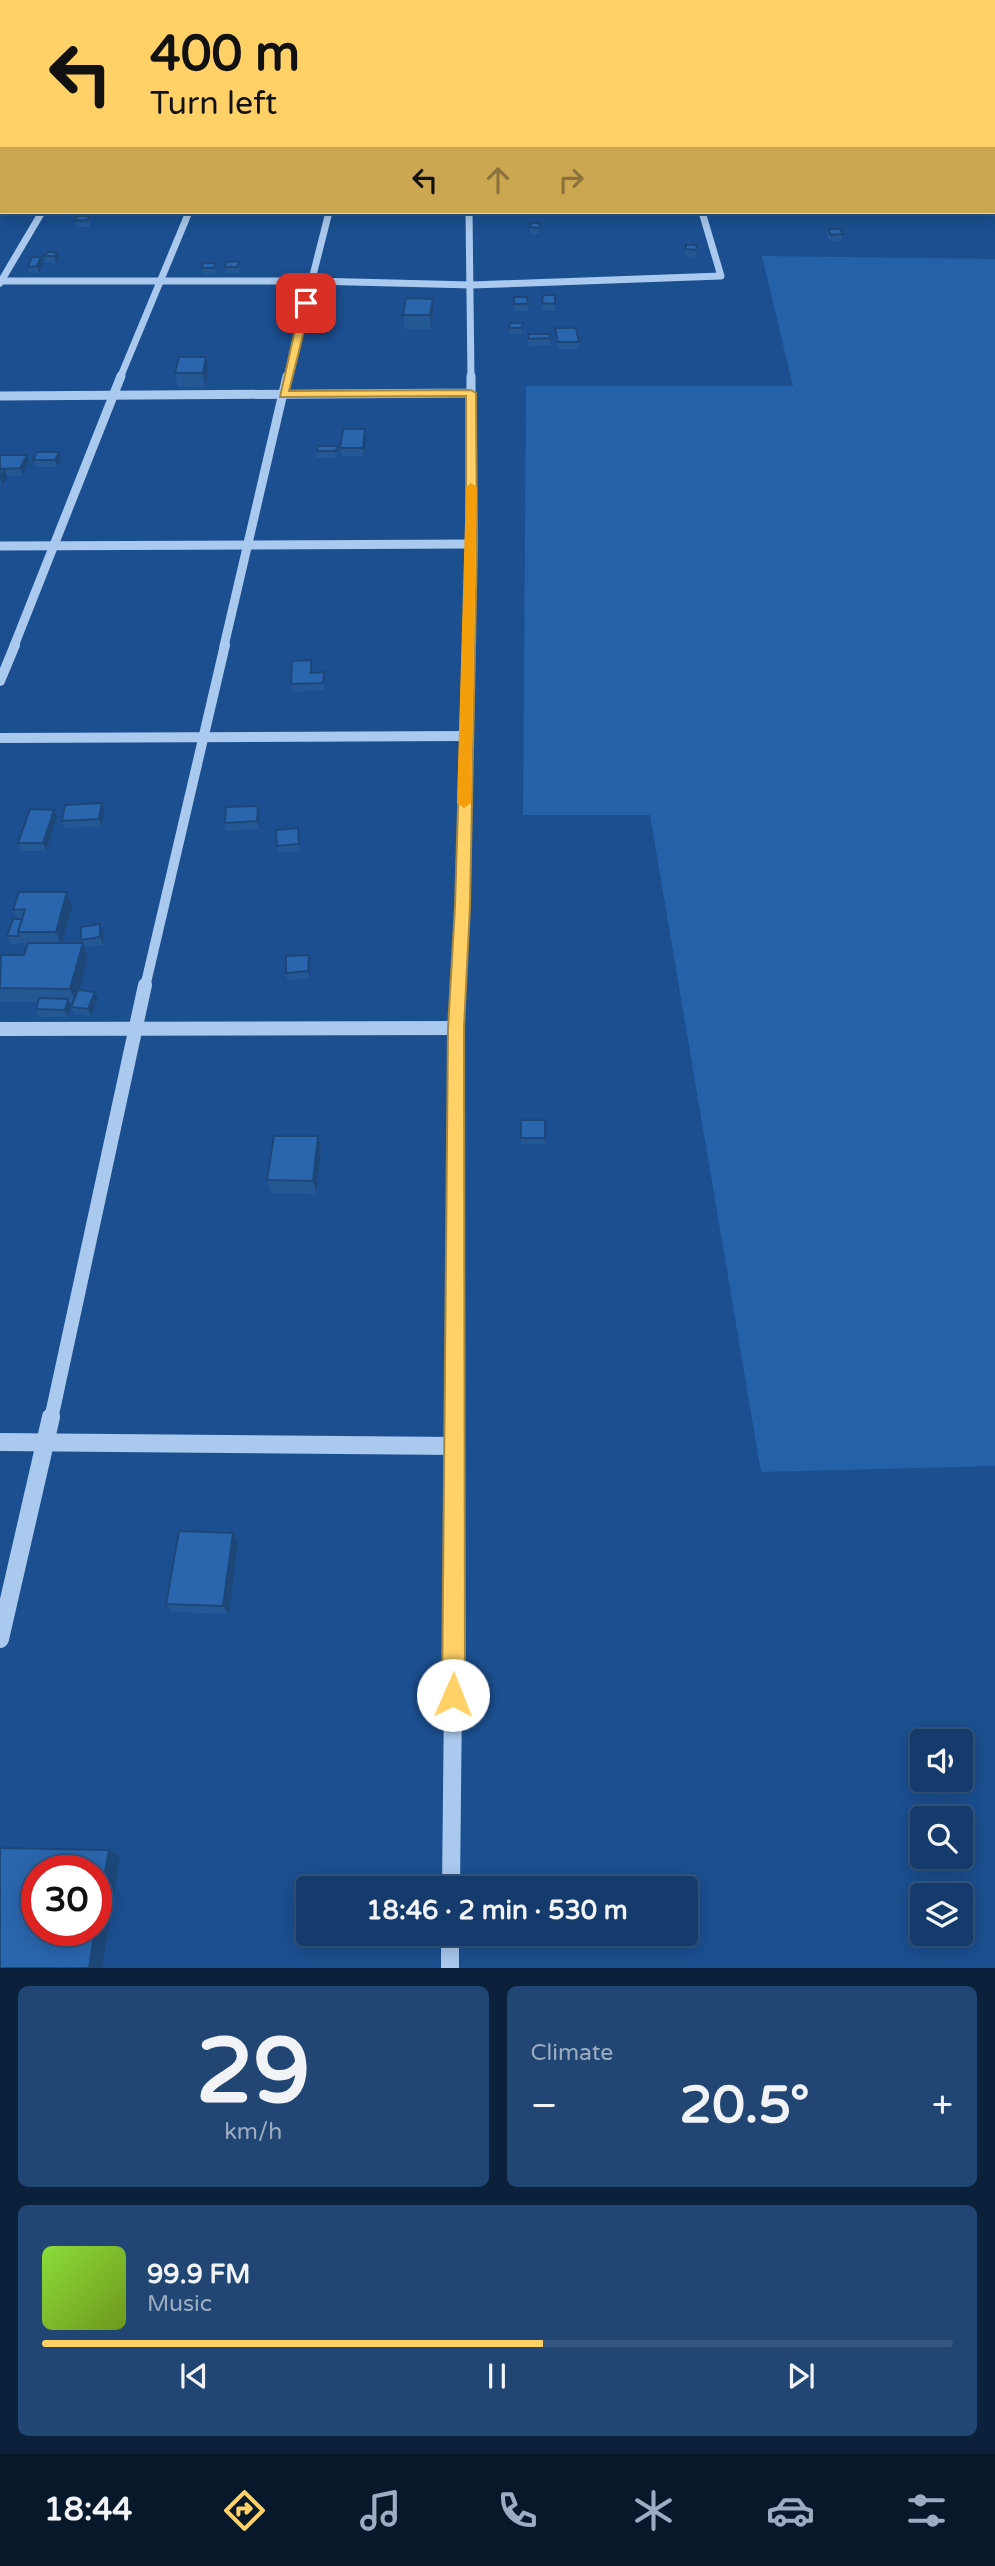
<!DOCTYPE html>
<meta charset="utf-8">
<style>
:root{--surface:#143b6b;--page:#214673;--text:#f1f3f6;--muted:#9dadc1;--line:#33557e;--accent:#ffd166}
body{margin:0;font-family:"Varela Round",sans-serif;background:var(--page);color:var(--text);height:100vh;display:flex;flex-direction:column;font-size:26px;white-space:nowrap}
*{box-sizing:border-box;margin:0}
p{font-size:23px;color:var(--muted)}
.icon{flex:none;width:38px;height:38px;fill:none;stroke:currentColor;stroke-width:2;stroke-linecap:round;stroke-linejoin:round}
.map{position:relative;height:1968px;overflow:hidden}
.panel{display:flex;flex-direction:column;gap:18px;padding:18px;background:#0b203b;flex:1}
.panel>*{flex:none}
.guide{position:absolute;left:0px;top:0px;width:996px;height:214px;box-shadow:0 4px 18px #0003,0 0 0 2px var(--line);background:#ffd166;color:#111;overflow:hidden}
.controls{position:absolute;left:910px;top:1729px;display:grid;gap:14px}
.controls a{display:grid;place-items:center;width:63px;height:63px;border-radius:7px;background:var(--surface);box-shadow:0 4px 18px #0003,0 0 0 2px var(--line);font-size:35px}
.speed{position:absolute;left:21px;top:1855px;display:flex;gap:14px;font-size:35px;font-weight:700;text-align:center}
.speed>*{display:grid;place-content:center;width:91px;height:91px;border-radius:50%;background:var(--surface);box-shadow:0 4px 18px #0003,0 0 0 2px var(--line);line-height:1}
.speed .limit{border:10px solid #d22;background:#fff;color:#111}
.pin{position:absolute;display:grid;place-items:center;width:60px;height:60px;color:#fff;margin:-30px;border-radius:14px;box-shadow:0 4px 10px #0006}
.me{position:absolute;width:77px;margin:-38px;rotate:1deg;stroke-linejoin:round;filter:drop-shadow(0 0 5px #0008)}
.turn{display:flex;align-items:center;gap:24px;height:147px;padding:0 35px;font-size:32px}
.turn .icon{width:91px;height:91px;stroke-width:2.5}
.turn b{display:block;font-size:49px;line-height:60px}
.lanes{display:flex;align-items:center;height:66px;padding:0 35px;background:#0003;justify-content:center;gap:35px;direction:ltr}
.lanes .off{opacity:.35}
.big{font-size:52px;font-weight:700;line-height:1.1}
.panel .widget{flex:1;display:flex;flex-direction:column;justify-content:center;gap:10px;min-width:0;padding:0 24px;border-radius:10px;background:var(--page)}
.panel .dial{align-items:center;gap:0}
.dial b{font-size:91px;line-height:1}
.song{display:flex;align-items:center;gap:21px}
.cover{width:84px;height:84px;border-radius:10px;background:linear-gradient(135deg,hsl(90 70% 55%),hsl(80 70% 35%))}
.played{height:7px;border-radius:4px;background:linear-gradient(90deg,var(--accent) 55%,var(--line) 55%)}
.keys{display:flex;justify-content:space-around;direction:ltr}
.heat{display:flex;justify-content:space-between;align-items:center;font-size:38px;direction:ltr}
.panel .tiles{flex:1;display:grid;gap:18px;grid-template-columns:1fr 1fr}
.widget:last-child{grid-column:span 2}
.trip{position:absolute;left:296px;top:1876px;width:402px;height:70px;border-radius:7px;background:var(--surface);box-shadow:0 4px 18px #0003,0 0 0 2px var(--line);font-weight:700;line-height:70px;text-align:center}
.menu{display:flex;height:112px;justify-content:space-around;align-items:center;background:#08182b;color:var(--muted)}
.menu .icon{width:49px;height:49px}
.menu .selected{color:var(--accent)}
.menu b{font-size:32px;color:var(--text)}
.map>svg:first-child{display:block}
.green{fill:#2461a8}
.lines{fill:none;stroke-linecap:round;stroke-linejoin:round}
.minor-far5{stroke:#a9c9ee;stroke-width:5}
.minor-far4{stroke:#a9c9ee;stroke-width:7}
.minor-far3{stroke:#a9c9ee;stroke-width:9}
.minor-far2{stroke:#a9c9ee;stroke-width:10}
.minor-far1{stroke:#a9c9ee;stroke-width:14}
.minor{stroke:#a9c9ee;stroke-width:18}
.major{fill:#f0f6ff;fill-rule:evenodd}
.wall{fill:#245895}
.shaded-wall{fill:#1d4779}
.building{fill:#2a66ad;stroke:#1d4779;stroke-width:2}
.route{fill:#ffd166;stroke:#a68842;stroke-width:2}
.slow{fill:#f59e0b}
</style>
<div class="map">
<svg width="995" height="1968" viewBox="0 0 995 1968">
<rect width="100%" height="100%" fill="#1b4f8f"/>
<path class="green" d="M762,256L995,259V1466L761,1472L650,815H523L526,386H793Z"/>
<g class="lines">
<g class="minor-far5">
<path d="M552,0L554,2"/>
<path d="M178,2L180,0"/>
<path d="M818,2L848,0"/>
</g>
<g class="minor-far4">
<path d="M469,212L471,378"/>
<path d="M0,281H312L472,285L721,276L702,212"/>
<path d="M0,283L42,212"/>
<path d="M120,378L189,212"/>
<path d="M287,378L329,212"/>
</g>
<g class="minor-far3">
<path d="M0,396L471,393V376"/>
<path d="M0,546L472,544"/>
<path d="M14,646L121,376"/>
<path d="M224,646L287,376"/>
<path d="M469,646L471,393"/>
</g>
<g class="minor-far2">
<path d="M0,681L15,645"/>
<path d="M0,738L465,736"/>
<path d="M145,987L225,645"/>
<path d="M458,987L469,645"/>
</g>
<g class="minor-far1">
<path d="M0,1029L456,1028"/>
<path d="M51,1419L145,985"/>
<path d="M456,1419V1028L458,985"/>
</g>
<g class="minor">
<path d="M0,1442L456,1446"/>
<path d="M0,1639L51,1417"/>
<path d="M451,1888L456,1417"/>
<path d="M450,1934V1968"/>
</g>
<g class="major">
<rect x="994" y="35" width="1" height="4"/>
<rect x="0" y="103" width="2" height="4"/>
</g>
</g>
<g class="wall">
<path d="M0,0H23L21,2H2V12H0Z"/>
<path d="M89,216L91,223L89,227H77L75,221Z"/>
<path d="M540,223L539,234H530V227Z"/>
<path d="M828,229L843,234L842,241H830L827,236Z"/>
<path d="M686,245H697L696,257L685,256Z"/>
<path d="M57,252L59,259L56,263L46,262L44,256Z"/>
<path d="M41,257L43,263L39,273H30L28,267Z"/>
<path d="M226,262L240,268L238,273H226L225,267Z"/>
<path d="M215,263L216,269L215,274L203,275L202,268Z"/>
<path d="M543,295H555V311L542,310Z"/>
<path d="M514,297L528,304V311H514Z"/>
<path d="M433,312L431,329H404L403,315Z"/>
<path d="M523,323L521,335L509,334V328Z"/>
<path d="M555,328L579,342V349H558L555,335Z"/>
<path d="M528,334L550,338V345L528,346Z"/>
<path d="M206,357L208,371L205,387H178L175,373Z"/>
<path d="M365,429L366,437L364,456H341L340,448Z"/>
<path d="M337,446V458H317V451Z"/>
<path d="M0,455L29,462L23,476H7L2,485H0Z"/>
<path d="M61,459L57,467H36L33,460Z"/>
<path d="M311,660L312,673L325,680L324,690L292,692L291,684Z"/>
<path d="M104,811L101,827L64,828L62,821Z"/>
<path d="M260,813L259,829L226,831L225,823Z"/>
<path d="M57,817L46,851H21L18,843Z"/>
<path d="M298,828L300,851L278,853L277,846Z"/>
<path d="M72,907L62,943H82L81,940L100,924L103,931V945L84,947L88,958L79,990L95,992L98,999L91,1016L74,1014L71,1007L73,1003H69L71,1006L68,1017H40L36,1009L38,1002H0V957L24,955L27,946H24L23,943L11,944L7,936L17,919L13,910Z"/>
<path d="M309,955L310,962V979L287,980L286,973Z"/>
<rect x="521" y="1120" width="24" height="24"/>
<path d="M318,1136L321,1150L316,1194L271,1193L267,1180Z"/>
<path d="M233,1533L238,1542L229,1614L172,1612L166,1604Z"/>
</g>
<g class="shaded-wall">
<path d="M11,0H23L21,2H11Z"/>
<path d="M57,252L59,259L56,263L54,256Z"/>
<path d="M41,257L43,263L39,273L37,266Z"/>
<path d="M433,299V312L431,329L430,315Z"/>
<path d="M206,357L208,371L205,387L203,373Z"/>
<path d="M365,429L366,437L364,456L363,448Z"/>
<path d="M59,452L61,459L57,467L55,460Z"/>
<path d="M27,455L29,462L23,476L20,468Z"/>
<path d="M5,470L7,477L2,485L0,477Z"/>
<path d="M102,803L104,811L101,827L99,819Z"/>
<path d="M258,806L260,813L259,829L257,821Z"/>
<path d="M54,810L57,817L46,851L43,843Z"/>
<path d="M67,892L72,907L61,946L56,932Z"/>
<path d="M100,924L103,931V945L100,937Z"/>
<path d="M83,943L88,958L76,1003L70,989Z"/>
<path d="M309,955L310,962V979L308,971Z"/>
<path d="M95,992L98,999L91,1016L88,1009Z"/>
<path d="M68,999L71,1006L68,1017L65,1010Z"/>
<path d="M318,1136L321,1150L316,1194L313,1181Z"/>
<path d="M233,1533L238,1542L229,1614L223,1606Z"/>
<path d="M109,1850L120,1856L102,1968H89L95,1930H96V1923Z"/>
</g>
<g class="building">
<path d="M300,0H312L311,2H300Z"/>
<rect x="0" y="135" width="2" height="9"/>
<path d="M77,216H89L88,220L75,221Z"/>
<path d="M531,223H540L539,228L530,227Z"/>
<path d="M828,229H840L843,234L831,235Z"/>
<path d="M686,245H697L696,250L686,249Z"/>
<path d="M48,252H57L54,256H44Z"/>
<path d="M32,257H41L37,266L28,267Z"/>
<path d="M239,261L237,267H225L226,262Z"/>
<path d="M203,263H215L214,268H202Z"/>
<path d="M543,295H555V304L542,303Z"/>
<path d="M514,297H527L528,304H514Z"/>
<path d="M406,298L433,299L430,315H403Z"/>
<path d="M510,323H523L521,328H509Z"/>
<path d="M555,328H576L579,342H558Z"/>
<path d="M528,334H550V338L529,339Z"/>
<path d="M179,357H206L203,373H175Z"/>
<path d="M343,429H365L363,448H340Z"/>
<path d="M318,446H337L336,451H317Z"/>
<path d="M37,452H59L55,460H33Z"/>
<path d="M0,455H27L20,468L0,469Z"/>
<path d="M0,469L5,470L0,477Z"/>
<path d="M311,660V673L324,672L323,683L291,684L292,661Z"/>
<path d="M102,803L99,819L62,821L65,805Z"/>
<path d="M258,806L257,821L225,823L226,807Z"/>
<path d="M30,809L54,810L43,843H18Z"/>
<path d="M298,828L299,844L277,846L276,830Z"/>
<path d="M19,892H67L56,932H18L25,909L13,910Z"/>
<path d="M13,919H22L18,932L19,936H7Z"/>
<path d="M100,924V937L81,940V927Z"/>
<path d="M28,943H83L70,989L0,988L1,955H24Z"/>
<path d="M309,955L308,971L286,973V956Z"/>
<path d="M78,990L95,992L88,1009L71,1007Z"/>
<path d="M39,998L68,999L65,1010L36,1009Z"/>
<rect x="521" y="1120" width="24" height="18"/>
<path d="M274,1136H318L313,1181L267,1180Z"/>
<path d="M179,1531L233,1533L223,1606L166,1604Z"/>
<path d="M0,1848L109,1850L96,1923V1871H37V1930H95L89,1968H0Z"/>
</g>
<path class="route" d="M306,301L311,303L289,391L471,390L476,393L477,544L470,906L464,1028L465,1695L461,1703L453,1706L445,1703L442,1695L448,1028L455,906L466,544V396L280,397L301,303Z"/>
<path class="slow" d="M471,483L477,487L471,803L464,808L457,803L466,487Z"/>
</svg>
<div class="controls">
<a><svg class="icon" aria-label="sound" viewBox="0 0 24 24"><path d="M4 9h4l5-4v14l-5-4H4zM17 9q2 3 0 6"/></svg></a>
<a><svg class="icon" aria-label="search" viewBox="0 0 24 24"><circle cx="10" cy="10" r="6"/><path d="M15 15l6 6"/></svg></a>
<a><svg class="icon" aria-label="layers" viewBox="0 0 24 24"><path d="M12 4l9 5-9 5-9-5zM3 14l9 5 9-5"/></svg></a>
</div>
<div class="speed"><div class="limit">30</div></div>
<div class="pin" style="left:306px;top:303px;background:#d93025"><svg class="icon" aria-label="arrive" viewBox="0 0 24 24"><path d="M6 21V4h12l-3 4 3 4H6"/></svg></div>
<svg class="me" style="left:453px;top:1695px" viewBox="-20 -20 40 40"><circle r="19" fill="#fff"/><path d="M0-13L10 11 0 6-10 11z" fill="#ffd166"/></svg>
<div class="trip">18:46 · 2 min · 530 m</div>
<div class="guide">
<div class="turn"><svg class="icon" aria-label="left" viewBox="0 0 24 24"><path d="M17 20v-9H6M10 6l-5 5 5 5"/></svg><div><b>400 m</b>Turn left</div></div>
<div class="lanes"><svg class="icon" aria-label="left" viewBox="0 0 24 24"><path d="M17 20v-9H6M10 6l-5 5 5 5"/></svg><svg class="icon off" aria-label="ahead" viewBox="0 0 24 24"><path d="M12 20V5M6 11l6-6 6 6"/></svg><svg class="icon off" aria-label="right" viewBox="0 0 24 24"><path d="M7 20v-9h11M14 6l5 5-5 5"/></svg></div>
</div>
</div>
<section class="panel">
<div class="tiles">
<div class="widget dial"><b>29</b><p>km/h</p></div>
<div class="widget"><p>Climate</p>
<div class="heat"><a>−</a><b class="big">20.5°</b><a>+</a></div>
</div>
<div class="widget">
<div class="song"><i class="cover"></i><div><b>99.9 FM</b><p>Music</p></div></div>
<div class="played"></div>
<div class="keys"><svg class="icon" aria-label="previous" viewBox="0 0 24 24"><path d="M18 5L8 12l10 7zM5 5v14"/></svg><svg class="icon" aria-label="pause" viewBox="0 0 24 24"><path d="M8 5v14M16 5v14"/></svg><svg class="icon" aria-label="next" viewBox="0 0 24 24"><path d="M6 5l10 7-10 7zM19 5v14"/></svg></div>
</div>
</div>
</section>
<nav class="menu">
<b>18:44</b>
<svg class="icon selected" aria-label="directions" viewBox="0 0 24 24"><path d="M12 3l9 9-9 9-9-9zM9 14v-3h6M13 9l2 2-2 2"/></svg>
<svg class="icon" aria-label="music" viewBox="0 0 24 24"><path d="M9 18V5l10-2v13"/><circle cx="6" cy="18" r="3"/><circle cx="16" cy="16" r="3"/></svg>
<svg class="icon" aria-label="phone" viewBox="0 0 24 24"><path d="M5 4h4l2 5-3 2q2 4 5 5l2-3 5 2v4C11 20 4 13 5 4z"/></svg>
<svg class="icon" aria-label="climate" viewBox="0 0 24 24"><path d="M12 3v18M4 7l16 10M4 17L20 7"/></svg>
<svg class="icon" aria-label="car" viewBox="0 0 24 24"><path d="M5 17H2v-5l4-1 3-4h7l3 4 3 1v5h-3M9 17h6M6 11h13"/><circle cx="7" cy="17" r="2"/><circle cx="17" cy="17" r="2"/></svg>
<svg class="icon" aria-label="filters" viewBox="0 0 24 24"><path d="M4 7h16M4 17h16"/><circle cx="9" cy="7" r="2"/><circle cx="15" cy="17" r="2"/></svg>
</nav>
